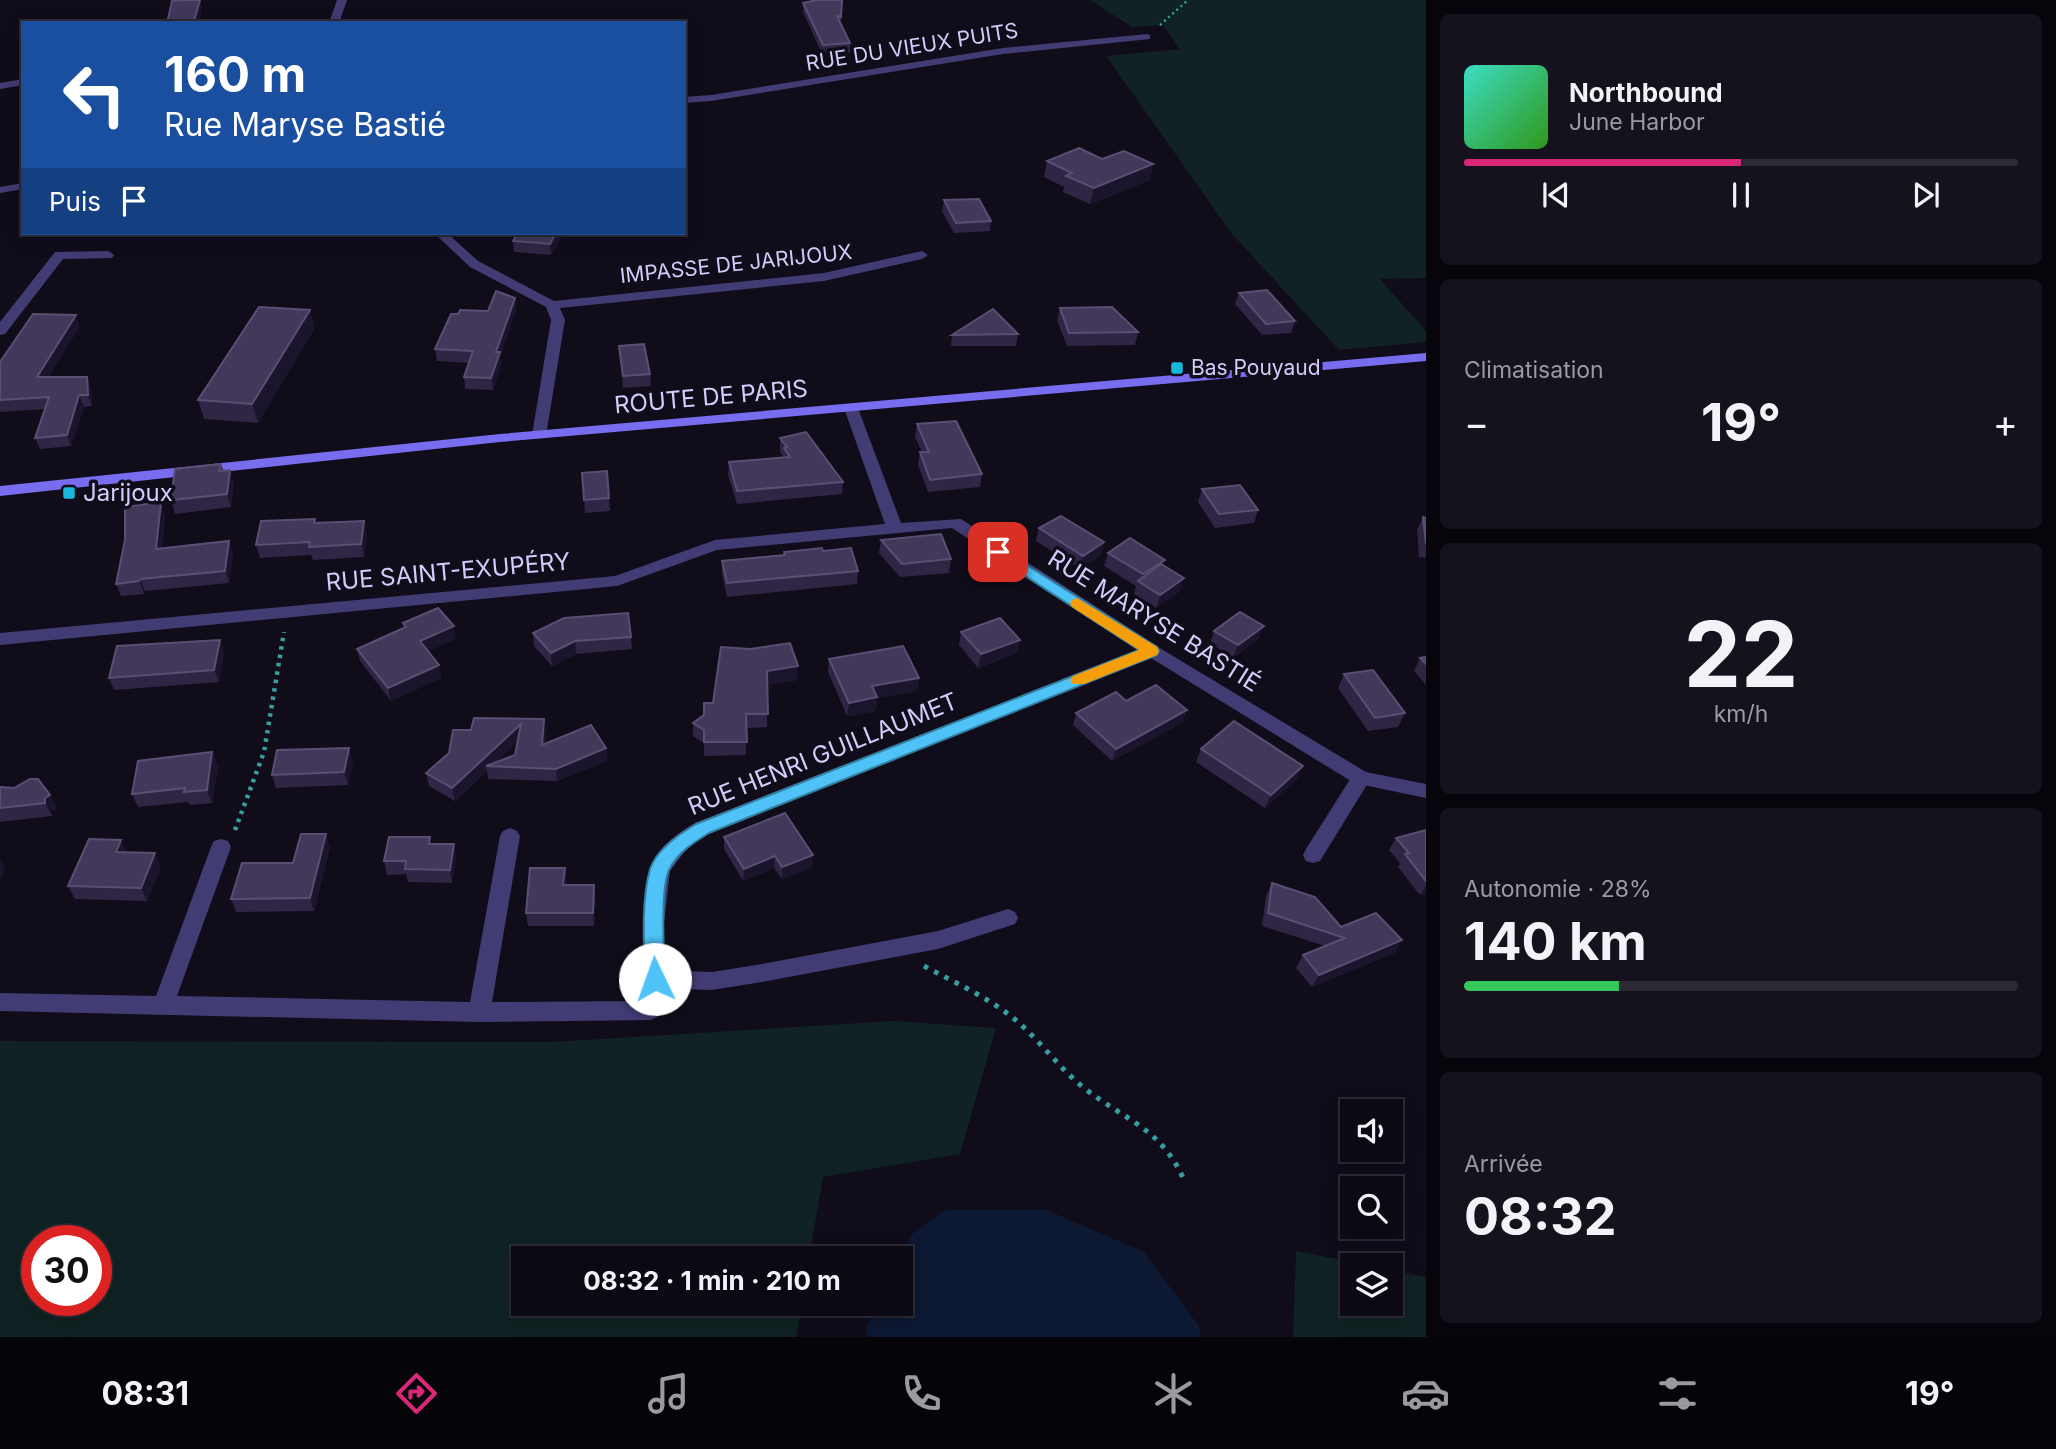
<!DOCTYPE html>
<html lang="fr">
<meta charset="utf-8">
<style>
:root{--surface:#0c0914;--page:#15121d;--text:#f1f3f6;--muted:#9a9aa0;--line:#2c2a34;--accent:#db2777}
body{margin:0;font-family:Inter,sans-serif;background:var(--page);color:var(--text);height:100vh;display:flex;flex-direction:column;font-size:26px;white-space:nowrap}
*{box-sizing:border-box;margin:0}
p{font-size:23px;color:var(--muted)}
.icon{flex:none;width:38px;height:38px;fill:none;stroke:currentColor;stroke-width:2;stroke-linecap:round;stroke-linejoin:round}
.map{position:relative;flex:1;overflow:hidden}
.details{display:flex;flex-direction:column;gap:14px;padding:14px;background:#07050b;width:630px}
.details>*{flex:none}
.guide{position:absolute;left:21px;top:21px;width:665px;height:214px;border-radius:0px;box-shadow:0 4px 18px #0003,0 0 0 2px var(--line);background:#1a4fa0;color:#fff;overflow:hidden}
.fabs{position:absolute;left:1340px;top:1099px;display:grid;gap:14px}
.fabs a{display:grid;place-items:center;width:63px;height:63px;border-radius:0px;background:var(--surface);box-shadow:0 4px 18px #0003,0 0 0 2px var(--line);font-size:35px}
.speed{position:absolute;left:21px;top:1225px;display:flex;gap:14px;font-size:35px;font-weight:700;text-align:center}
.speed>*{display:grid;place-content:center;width:91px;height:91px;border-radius:50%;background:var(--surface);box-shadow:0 4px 18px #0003,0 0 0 2px var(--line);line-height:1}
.speed .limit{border:10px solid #d22;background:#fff;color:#111}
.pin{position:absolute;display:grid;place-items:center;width:60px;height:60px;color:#fff;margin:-30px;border-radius:14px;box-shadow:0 4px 10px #0006}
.me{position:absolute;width:77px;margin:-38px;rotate:357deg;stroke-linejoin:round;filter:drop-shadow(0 0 5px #0008)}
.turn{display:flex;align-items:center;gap:24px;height:147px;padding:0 28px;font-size:32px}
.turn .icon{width:91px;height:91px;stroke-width:2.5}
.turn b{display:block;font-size:49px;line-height:60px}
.then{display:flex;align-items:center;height:66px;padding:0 28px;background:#0003;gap:14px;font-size:26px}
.big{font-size:52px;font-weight:700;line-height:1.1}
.details .tile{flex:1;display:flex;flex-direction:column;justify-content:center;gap:10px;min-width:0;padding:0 24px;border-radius:10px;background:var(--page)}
.details .dial{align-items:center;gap:0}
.dial b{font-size:91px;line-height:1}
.song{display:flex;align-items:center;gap:21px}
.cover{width:84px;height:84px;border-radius:10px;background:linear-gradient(135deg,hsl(170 70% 55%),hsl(110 70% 35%))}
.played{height:7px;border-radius:4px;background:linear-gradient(90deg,var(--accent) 50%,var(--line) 50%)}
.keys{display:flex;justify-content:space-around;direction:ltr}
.heat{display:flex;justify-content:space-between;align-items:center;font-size:38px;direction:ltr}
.charge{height:10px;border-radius:5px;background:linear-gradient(90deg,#34c759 28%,var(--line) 0)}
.trip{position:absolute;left:511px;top:1246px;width:402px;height:70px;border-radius:0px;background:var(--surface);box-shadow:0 4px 18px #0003,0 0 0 2px var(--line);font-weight:700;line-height:70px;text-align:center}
.dock{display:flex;height:112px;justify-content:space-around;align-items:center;background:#050408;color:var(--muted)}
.dock .icon{width:49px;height:49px}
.dock .current{color:var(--accent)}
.dock b{font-size:32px;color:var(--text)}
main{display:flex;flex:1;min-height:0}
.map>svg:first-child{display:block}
.green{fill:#102223;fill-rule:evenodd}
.water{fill:#0d1833}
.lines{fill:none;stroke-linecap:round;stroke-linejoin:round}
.path-far2{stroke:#389fa0;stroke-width:2.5;stroke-dasharray:2 3.5;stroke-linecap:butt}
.path-far1{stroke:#389fa0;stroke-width:4.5;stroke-dasharray:3.5 5;stroke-linecap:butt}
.path{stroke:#389fa0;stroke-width:5;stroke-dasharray:4.5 7;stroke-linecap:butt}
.service{fill:#423c74;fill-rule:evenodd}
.minor{fill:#423c74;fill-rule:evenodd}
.secondary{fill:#786cef;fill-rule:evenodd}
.wall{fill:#2f2646;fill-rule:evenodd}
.shaded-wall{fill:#1b142d}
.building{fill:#41385a;stroke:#584f73;stroke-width:2}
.route{fill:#4fc3f7;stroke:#337fa1;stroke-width:2}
.slow{fill:#f59e0b}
.poi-dot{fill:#17b8d9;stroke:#100c1a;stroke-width:2.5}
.labels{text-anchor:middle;stroke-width:7;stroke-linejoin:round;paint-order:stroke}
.far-street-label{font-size:21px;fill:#d3cbf9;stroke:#100c1a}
.far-poi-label{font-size:21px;fill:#d3cbf9;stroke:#100c1a;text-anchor:start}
.street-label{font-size:24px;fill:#d3cbf9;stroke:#100c1a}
.poi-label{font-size:24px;fill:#d3cbf9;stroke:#100c1a;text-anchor:start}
</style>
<main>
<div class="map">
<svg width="1426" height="1337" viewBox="0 0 1426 1337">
<rect width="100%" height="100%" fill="#100c1a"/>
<g class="green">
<path d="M1090,0H1426V278L1380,279L1426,331V342L1339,350L1232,234L1106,56L1180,49L1163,25L1132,27Z"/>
<path d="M894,1021L996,1028L960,1154L823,1177L809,1258H523V1304H802L796,1337H0V1041L551,1042ZM37,1241H96V1300H37Z"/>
<path d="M1296,1251L1367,1265H1353V1304H1391V1270L1426,1277V1337H1293Z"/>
</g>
<path class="water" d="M945,1210H1047L1144,1252L1199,1326L1201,1337H868L866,1328L878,1304H901L900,1258L912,1234Z"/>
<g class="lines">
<path class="path-far2" d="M1160,25L1188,0"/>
<path class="path-far1" d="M235,830L264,752L284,632"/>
<path class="path" d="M924,966C954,982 985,996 1012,1017C1038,1038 1058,1067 1084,1088C1126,1121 1161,1128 1184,1180"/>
<g class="service">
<path d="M1361,771L1368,773L1370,778L1368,783L1320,861L1313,863L1306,861L1303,855L1306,849L1354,773Z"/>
<path d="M1008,909L1015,912L1018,918L1015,924L938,949L762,982L712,990L655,988L647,986L644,979L647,972L655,970L712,972L762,964L938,931Z"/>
</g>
<g class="minor">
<path d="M337,0H347L339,23H329Z"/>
<path d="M1147,34L1150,35V39L1003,54L711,101L684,103V97L711,95L1003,48Z"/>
<path d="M23,79V85L0,89V83Z"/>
<path d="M23,183V189L0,193V187Z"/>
<path d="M434,233H447L478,261L554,301L824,273L922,251L928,255L922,259L824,281L560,308L565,320L546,435L539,439L532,435L551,320L546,307L470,267Z"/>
<path d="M108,251L114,255L112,258L63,259L5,334L0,335V322L55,252Z"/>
<path d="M851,404L858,408L901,523L961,519L1158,647L1366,772L1426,784V798L1354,783L1151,658L709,833L687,848L670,871L663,932L666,979L658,1017L650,1020L479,1022L0,1011V993L156,996L211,847L214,841L221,839L228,841L231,847L177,996L470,1002L500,836L503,831L510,828L517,831L520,836L492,1002L641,1001C648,958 638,911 650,869C656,848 678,833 695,823L1138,650L952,528L717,550L617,586L0,645V633L615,576L715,540L885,524L844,408Z"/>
</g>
<path class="secondary" d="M1426,353V361L500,442L0,496V486L500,434Z"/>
</g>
<g class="wall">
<path d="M842,0L841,24L850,43V53L822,54L803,12V3Z"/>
<path d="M1102,159L1153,164L1150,180L1090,204L1063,192L1064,187L1044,177L1047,161Z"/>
<path d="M944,200L991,221L990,231L954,233L942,211Z"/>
<path d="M563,233L551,255L514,252L513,241Z"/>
<path d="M1239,293L1295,321L1291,333L1262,335L1235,304Z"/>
<path d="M515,298L516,310L500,357L501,364L493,390L465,389L464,377L469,363L437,361L435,349L458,314L488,311Z"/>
<path d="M1060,308L1138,332L1135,345L1067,346L1057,320Z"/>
<path d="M310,310L314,329L258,423L204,419L198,400Z"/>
<path d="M80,326L48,377L91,389L92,406L84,407L71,446L40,449L35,438L45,409L0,412V362Z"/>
<path d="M1018,334L1016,346H951L952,335Z"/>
<path d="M619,346L650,374L651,386L623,388Z"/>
<path d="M917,424L982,474L980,487L928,492L918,465L920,452H922L915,437Z"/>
<path d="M780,438L843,482L842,494L737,504L728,475L729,462L783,457L780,451Z"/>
<path d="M221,464L223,470L234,483L231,507L175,514L171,500Z"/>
<path d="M607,471L610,511L585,513L582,473Z"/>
<path d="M1202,489L1258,510L1254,523L1215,528L1198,502Z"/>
<path d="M165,515L162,548L229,541L233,553L229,583L145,591L144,594L121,596L116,584L125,540Z"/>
<path d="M1423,517L1426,518V558L1419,557L1417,530Z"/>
<path d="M315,519L316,523L367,534L364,557L313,560L311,555L260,558L256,545Z"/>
<path d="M1039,528L1104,542L1101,555L1080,569L1036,541Z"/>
<path d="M881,540L951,559L949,573L900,577L879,553Z"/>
<path d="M823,551L858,571L857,584L727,597L722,574V561L784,555V552Z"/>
<path d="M1108,553L1163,565L1180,591L1156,608L1134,594L1136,586L1104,566Z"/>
<path d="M403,623L456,639L428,651L439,665L441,678L391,701L360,661L357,649L404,628Z"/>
<path d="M1214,631L1259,638L1233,658L1210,643Z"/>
<path d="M961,632L1020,640L1017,653L978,668L959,645Z"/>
<path d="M533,633L631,637L632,649L576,654L552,666L534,646Z"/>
<path d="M750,649L797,680L767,685V727L746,728V755L704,756V743L693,736V723L704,715Z"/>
<path d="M224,652L219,682L114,690L109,678Z"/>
<path d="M1426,657V685L1414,671L1420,658Z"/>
<path d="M829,659L919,678L917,691L877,698L876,711L847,716L828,672Z"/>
<path d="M1344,674L1405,713L1398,727L1368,731L1338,688Z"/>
<path d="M1126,701L1183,722L1112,761L1073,725L1076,713Z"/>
<path d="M544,719L546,732L545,743L606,748L607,761L557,781L488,779L487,771L455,801L429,786L426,773L449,753L471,730ZM517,742L515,755L496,762Z"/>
<path d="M1201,749L1297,779L1265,808L1196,762Z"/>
<path d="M212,752L218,766L212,803L190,805L188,802L138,807L132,794Z"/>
<path d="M353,761L348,785L276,788L272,775Z"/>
<path d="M0,787L50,795L57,809L52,811V816L0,822Z"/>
<path d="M1426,830V894L1420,895L1398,867L1400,863L1389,850L1396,838Z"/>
<path d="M724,837L812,867L782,879L774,868L743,881L724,849Z"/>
<path d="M432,844L456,857L452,883L408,882L406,874L387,875L384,861Z"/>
<path d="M330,847L314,911L236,912L231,899L293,863Z"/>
<path d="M127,852L161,866L147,901L75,899L68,886Z"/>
<path d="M567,881L566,885L596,898L594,926H528L526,913Z"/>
<path d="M1272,883L1341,927L1402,940L1394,953L1312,987L1296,968L1303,955L1325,946L1262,926L1266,896Z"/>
</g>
<g class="shaded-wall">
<path d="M200,0L202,8L199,23H195Z"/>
<path d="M1153,164L1150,180L1090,204L1094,188Z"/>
<path d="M556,233H563L551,255L550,244Z"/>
<path d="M515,298L516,310L500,357L501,364L493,390L491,378L496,352Z"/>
<path d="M310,310L314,329L258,423L252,404Z"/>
<path d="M76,315L80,326L41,388L37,377Z"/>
<path d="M87,377L91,389L92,406L88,395Z"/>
<path d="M79,395L84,407L71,446L67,435Z"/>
<path d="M230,470L234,483L231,507L227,494Z"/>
<path d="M161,502L165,515L161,561L156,549Z"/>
<path d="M364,521L367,534L364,557L361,544Z"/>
<path d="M229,541L233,553L229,583L225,571Z"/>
<path d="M1104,542L1101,555L1080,569L1083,556Z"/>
<path d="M1165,560L1161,573L1141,583L1143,574Z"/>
<path d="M1184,578L1180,591L1156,608L1160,595Z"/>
<path d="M140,579L145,591L144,594L139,581Z"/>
<path d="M454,626L456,639L422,654L420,641Z"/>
<path d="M1264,626L1259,638L1233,658L1238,645Z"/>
<path d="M220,640L224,652L219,682L214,670Z"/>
<path d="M1020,640L1017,653L978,668L981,654Z"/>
<path d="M575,641L576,654L552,666L551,653Z"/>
<path d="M439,665L441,678L391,701L388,688Z"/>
<path d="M798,666L797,680L767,685V671Z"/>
<path d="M919,678L917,691L877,698L876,711L847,716L849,703L872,686Z"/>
<path d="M1187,710L1183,722L1112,761L1116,749Z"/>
<path d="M544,719L546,732L544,757L542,745Z"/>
<path d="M521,724L523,737L492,766H486L487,771L455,801L452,788Z"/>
<path d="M349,748L353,761L348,785L344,772Z"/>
<path d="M606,748L607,761L557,781L556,769Z"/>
<path d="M212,752L218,766L212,803L207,790Z"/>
<path d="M1303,766L1297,779L1265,808L1271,795Z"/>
<path d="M50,795L57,809L52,811V816L45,803V798Z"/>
<path d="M326,834L330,847L314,911L310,898Z"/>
<path d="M121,840L127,853L116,852Z"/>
<path d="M454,844L456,857L452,883L450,870Z"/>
<path d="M155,853L161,866L147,901L141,888Z"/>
<path d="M813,855L812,867L782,879V867Z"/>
<path d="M775,856L774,868L743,881L744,869Z"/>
<path d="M0,859L5,868L0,880Z"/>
<path d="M565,868L567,881L565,898L563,885Z"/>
<path d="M594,885L596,898L594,926L593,913Z"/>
<path d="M1426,885V894L1420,895Z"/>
<path d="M1402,940L1394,953L1312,987L1319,975Z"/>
</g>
<g class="building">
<path d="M182,0H200L194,21L185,22V23H167L172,1Z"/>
<path d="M817,0H842L841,17L837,16L850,43L823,45L803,3Z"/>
<path d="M1079,148L1102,159L1124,151L1153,164L1094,188L1066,176L1072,173L1047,161Z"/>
<path d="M979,199L991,221L956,223L944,200Z"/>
<path d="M518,233H556L550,244L513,241Z"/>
<path d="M1267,290L1295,321L1266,324L1239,293Z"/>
<path d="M496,291L515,298L496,352H500L491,378L464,377L473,351L435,349L451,314H458L460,310L488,311Z"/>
<path d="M259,307L310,310L252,404L198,400Z"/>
<path d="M1112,307L1138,332L1069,333L1060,308Z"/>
<path d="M993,309L1018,334L952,335Z"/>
<path d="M33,314L76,315L37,377H87L88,395H79L67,435L35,438L49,397L0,400V362Z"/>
<path d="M644,344L650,374L623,376L619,346Z"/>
<path d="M956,421L982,474L930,480L920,452H929L917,424Z"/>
<path d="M806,432L843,482L737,491L729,462L790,457L784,448L787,447L780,438Z"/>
<path d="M221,464L219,471L230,470L227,494L171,500L175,469Z"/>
<path d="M607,471L609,498L584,500L582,473Z"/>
<path d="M1240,485L1258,510L1219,514L1202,489Z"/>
<path d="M161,502L156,549L229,541L225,571L140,579L139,581L116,584L125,540V507Z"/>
<path d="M1061,516L1104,542L1083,556L1039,528Z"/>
<path d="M1423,517L1426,518V544Z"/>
<path d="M315,519L314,523L364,521L361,544L309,547L310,542L256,545L261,521Z"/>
<path d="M941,534L951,559L902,564L881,540Z"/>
<path d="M1130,538L1165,560L1143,574L1108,553Z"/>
<path d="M822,548L823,551L851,548L858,571L727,583L722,561L785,555L784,552Z"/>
<path d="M1161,564L1184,578L1160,595L1138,581Z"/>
<path d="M438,608L454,626L420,641L439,665L388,688L357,649L406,627L403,623Z"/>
<path d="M1240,612L1264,626L1238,645L1214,631Z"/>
<path d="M628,613L631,637L575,641L551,653L533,633L564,618Z"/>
<path d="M1000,618L1020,640L981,654L961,632Z"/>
<path d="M220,640L214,670L109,678L117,646Z"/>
<path d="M790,643L798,666L767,671L768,714H746L747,742H704V730L693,723L704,715V703H713L721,647L750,649Z"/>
<path d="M903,646L919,678L872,686L877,697L849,703L829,659Z"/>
<path d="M1426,657V664L1420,658Z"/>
<path d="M1373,670L1405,713L1375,718L1344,674Z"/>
<path d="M1156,685L1187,710L1116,749L1076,713L1116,692L1126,701Z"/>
<path d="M474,718L544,719L542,745L591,725L606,748L556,769L486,766L515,755L521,724L452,788L426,773L449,753L453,730H471Z"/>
<path d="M1234,721L1303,766L1271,795L1201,749Z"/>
<path d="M349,748L344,772L272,775L277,750Z"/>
<path d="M212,752L207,790L184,792L185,788L132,794L138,761Z"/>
<path d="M30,779H38L50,795L45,798V803L0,808V787L14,788Z"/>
<path d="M785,813L813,855L782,867L775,856L744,869L724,837Z"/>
<path d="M1426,830V881L1405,854L1409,853L1396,838Z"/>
<path d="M301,834H326L310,898L231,899L242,863H293Z"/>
<path d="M389,837H430L429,844H454L450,870L405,869L406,861H384Z"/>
<path d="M89,839L121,840L116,852L155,853L141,888L68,886Z"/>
<path d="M530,868H565L563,885H594L593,913H526Z"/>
<path d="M1272,883L1315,897L1341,927L1376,913L1402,940L1319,975L1303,955L1345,938L1268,913Z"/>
</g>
<path class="route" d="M998,547L1157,647L1159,651L1157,655L709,833C693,843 677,853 669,870C660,890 664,955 665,979L662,985L655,988L648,985L645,979C644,947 641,900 650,869C657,849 679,834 696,824L1139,650L993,555L991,552Z"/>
<path class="slow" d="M1077,598L1157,647L1159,651L1157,655L1084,684H1073L1070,680L1073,676L1139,650L1072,607L1070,603L1072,600Z"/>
<g class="poi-dot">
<rect x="1170" y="361" width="14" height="14" rx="3.5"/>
<rect x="62" y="486" width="14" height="14" rx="3.5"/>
</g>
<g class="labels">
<g class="far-street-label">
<text transform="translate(912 47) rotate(-9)" y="7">RUE DU VIEUX PUITS</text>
<text transform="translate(736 264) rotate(-6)" y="7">IMPASSE DE JARIJOUX</text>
</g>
<g class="far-poi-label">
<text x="1191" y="375">Bas Pouyaud</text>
</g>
<g class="street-label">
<text transform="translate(711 397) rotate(-5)" y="8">ROUTE DE PARIS</text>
<text transform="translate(448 572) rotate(-5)" y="8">RUE SAINT-EXUPÉRY</text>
<text transform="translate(1154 621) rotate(32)" y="8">RUE MARYSE BASTIÉ</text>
<text transform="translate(823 754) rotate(-22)" y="8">RUE HENRI GUILLAUMET</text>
</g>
<g class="poi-label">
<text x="83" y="501">Jarijoux</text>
</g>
</g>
</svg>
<div class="fabs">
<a><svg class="icon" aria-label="sound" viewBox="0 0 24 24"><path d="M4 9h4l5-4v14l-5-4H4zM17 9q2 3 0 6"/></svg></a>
<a><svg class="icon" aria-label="search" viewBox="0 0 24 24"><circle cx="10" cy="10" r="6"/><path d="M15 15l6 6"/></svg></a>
<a><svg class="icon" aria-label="layers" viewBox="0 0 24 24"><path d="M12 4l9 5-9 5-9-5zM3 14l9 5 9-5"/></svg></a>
</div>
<div class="speed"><div class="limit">30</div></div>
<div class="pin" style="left:998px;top:552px;background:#d93025"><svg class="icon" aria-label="arrive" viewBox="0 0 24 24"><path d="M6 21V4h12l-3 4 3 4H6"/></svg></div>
<svg class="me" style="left:655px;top:979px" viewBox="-20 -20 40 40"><circle r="19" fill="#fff"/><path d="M0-13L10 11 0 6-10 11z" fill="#4fc3f7"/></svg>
<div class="trip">08:32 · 1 min · 210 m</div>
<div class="guide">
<div class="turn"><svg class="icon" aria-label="left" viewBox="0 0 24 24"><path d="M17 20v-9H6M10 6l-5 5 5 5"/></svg><div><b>160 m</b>Rue Maryse Bastié</div></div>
<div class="then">Puis<svg class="icon" aria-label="arrive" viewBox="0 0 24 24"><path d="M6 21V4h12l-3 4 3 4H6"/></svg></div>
</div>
</div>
<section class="details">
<div class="tile">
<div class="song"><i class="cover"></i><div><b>Northbound</b><p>June Harbor</p></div></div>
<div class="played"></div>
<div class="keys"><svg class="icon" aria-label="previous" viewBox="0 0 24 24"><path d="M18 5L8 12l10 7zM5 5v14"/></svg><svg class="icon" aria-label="pause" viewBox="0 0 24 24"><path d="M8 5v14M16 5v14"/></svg><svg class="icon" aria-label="next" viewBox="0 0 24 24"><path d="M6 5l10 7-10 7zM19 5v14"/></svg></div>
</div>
<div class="tile"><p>Climatisation</p>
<div class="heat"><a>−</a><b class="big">19°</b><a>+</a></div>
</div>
<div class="tile dial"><b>22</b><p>km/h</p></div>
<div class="tile"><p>Autonomie · 28%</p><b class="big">140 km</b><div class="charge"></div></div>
<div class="tile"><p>Arrivée</p><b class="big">08:32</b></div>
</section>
</main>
<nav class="dock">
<b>08:31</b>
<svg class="icon current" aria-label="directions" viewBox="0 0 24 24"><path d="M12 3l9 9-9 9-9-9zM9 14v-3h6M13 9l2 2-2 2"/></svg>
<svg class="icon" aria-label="music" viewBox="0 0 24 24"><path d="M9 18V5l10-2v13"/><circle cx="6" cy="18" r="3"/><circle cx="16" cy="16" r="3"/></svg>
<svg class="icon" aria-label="phone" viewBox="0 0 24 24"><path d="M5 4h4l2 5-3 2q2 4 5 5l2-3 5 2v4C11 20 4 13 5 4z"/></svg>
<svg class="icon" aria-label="climate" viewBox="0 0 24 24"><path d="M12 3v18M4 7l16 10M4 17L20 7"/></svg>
<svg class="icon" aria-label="car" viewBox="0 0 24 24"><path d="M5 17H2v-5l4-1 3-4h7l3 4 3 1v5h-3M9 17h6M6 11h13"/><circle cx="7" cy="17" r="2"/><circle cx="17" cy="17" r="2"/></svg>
<svg class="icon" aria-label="filters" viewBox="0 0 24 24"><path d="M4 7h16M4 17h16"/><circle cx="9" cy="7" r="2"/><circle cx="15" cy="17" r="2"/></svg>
<b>19°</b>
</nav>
